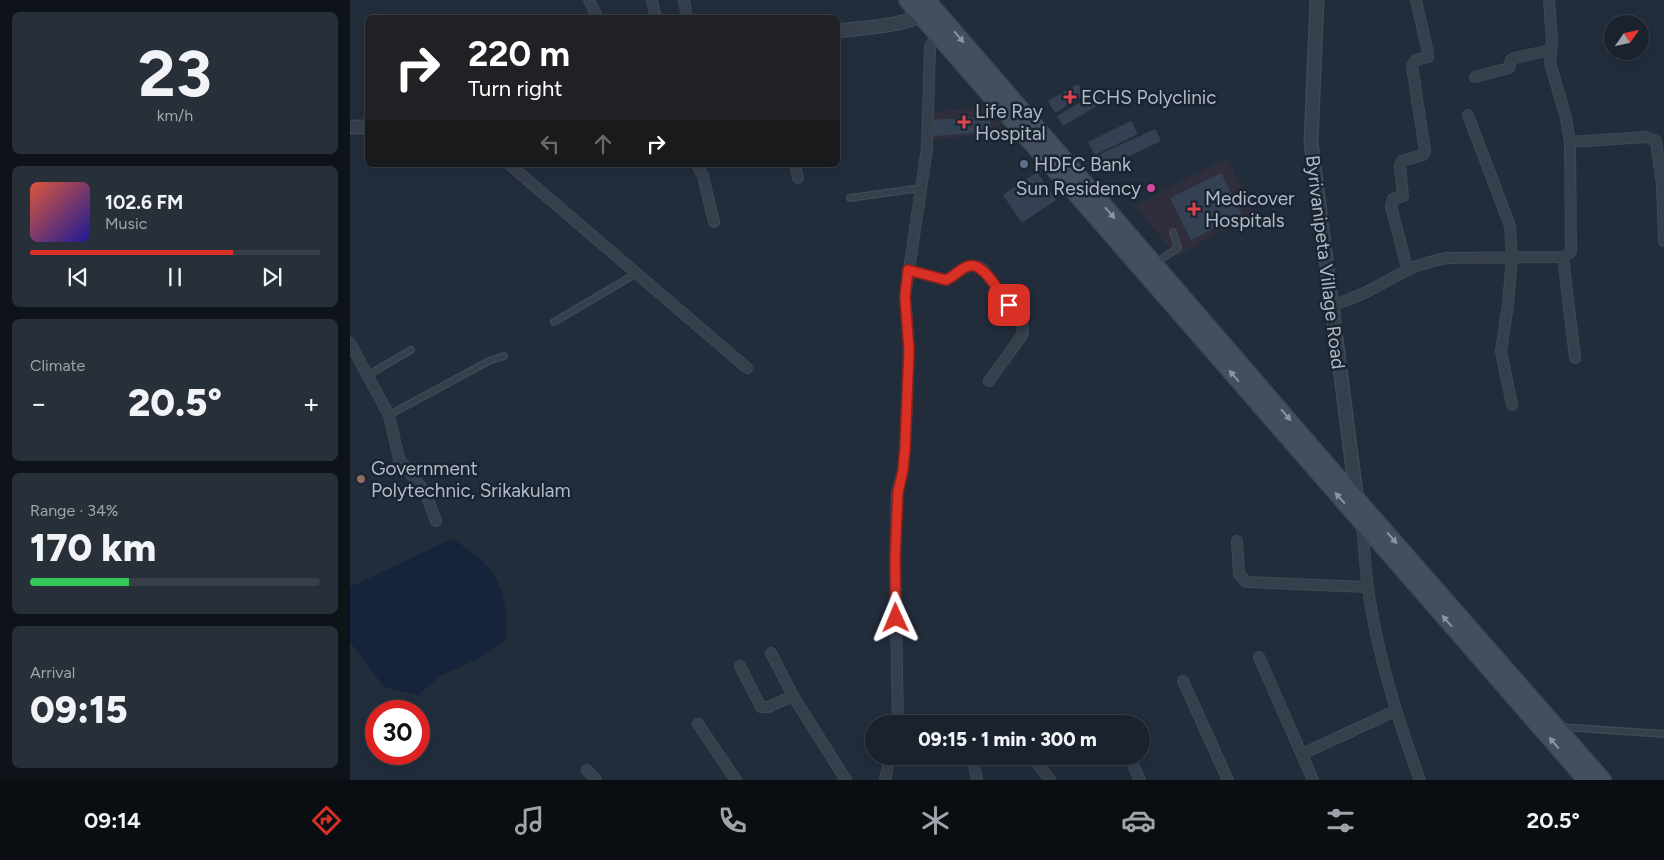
<!DOCTYPE html>
<meta charset="utf-8">
<style>
:root{--surface:#1a222d;--page:#272f39;--text:#f1f3f6;--muted:#9fa4aa;--line:#383f49;--accent:#d93025}
body{margin:0;font-family:Figtree,sans-serif;background:var(--page);color:var(--text);height:100vh;display:flex;flex-direction:column;font-size:19px;white-space:nowrap}
*{box-sizing:border-box;margin:0}
p{font-size:16px;color:var(--muted)}
.icon{flex:none;width:28px;height:28px;fill:none;stroke:currentColor;stroke-width:2;stroke-linecap:round;stroke-linejoin:round}
.map{position:relative;flex:1;overflow:hidden}
.panel{display:flex;flex-direction:column;gap:12px;padding:12px;background:#0e1319;width:350px}
.panel>*{flex:none}
.banner{position:absolute;left:15px;top:15px;width:475px;height:152px;border-radius:8px;box-shadow:0 5px 20px #0002,0 0 0 1px var(--line);background:#202124;color:#fff;overflow:hidden}
.needle{width:32px;rotate:56deg}
.controls{position:absolute;left:1254px;top:15px;display:grid;gap:10px}
.controls a{display:grid;place-items:center;width:45px;height:45px;border-radius:50%;background:var(--surface);box-shadow:0 5px 20px #0002,0 0 0 1px var(--line);font-size:25px}
.speed{position:absolute;left:15px;top:700px;display:flex;gap:10px;font-size:25px;font-weight:700;text-align:center}
.speed>*{display:grid;place-content:center;width:65px;height:65px;border-radius:50%;background:var(--surface);box-shadow:0 5px 20px #0002,0 0 0 1px var(--line);line-height:1}
.speed .limit{border:8px solid #d22;background:#fff;color:#111}
.pin{position:absolute;display:grid;place-items:center;width:42px;height:42px;color:#fff;margin:-21px;border-radius:10px;box-shadow:0 2px 8px #0006}
.me{position:absolute;width:55px;margin:-28px;rotate:359deg;stroke-linejoin:round;filter:drop-shadow(0 0 4px #0008)}
.turn{display:flex;align-items:center;gap:18px;height:105px;padding:0 20px;font-size:22px}
.turn .icon{width:65px;height:65px;stroke-width:2.5}
.turn b{display:block;font-size:35px;line-height:42px}
.lanes{display:flex;align-items:center;height:48px;padding:0 20px;background:#0003;justify-content:center;gap:25px;direction:ltr}
.lanes .off{opacity:.35}
.big{font-size:38px;font-weight:800;line-height:1.1}
.panel .tile{flex:1;display:flex;flex-direction:column;justify-content:center;gap:8px;min-width:0;padding:0 18px;border-radius:8px;background:var(--page)}
.panel .dial{align-items:center;gap:0}
.dial b{font-size:65px;line-height:1}
.song{display:flex;align-items:center;gap:15px}
.cover{width:60px;height:60px;border-radius:8px;background:linear-gradient(135deg,hsl(10 70% 55%),hsl(240 70% 35%))}
.played{height:5px;border-radius:2px;background:linear-gradient(90deg,var(--accent) 70%,var(--line) 70%)}
.keys{display:flex;justify-content:space-around;direction:ltr}
.heat{display:flex;justify-content:space-between;align-items:center;font-size:28px;direction:ltr}
.charge{height:8px;border-radius:4px;background:linear-gradient(90deg,#34c759 34%,var(--line) 0)}
.trip{position:absolute;left:515px;top:715px;width:285px;height:50px;border-radius:25px;background:var(--surface);box-shadow:0 5px 20px #0002,0 0 0 1px var(--line);font-weight:800;line-height:50px;text-align:center}
.tabs{display:flex;height:80px;justify-content:space-around;align-items:center;background:#0a0e12;color:var(--muted)}
.tabs .icon{width:35px;height:35px}
.tabs .on{color:var(--accent)}
.tabs b{font-size:22px;color:var(--text)}
main{display:flex;flex:1;min-height:0}
.map>svg:first-child{display:block}
.medical{fill:#302e3d}
.water{fill:#15243a}
.building{fill:#344152}
.lines{fill:none;stroke-linecap:round;stroke-linejoin:round}
.service-casing{stroke:#3f4855;stroke-width:8}
.minor-casing{stroke:#3f4855;stroke-width:12}
.tertiary-casing{stroke:#3f4855;stroke-width:15}
.secondary-casing{stroke:#3f4855;stroke-width:18}
.service{stroke:#363f4c;stroke-width:5}
.minor{stroke:#363f4c;stroke-width:10}
.tertiary{stroke:#363f4c;stroke-width:12}
.secondary{stroke:#444e5f;stroke-width:15}
.oneway{fill:#8b94a3}
.route-casing{stroke:#8d1f18;stroke-width:12}
.route{stroke:#d93025;stroke-width:9}
.health-dot{fill:#e0444e;stroke:#1b2431;stroke-width:2}
.service-dot{fill:#5c6f8a;stroke:#1b2431;stroke-width:2}
.hotel-dot{fill:#d1479c;stroke:#1b2431;stroke-width:2}
.education-dot{fill:#8d6e63;stroke:#1b2431;stroke-width:2}
.labels{text-anchor:middle;stroke-width:5;stroke-linejoin:round;paint-order:stroke}
.poi-label{font-size:19px;fill:#b1bac8;stroke:#1b2431;text-anchor:start}
.street-label{font-size:19px;fill:#b1bac8;stroke:#1b2431}
</style>
<main>
<section class="panel">
<div class="tile dial"><b>23</b><p>km/h</p></div>
<div class="tile">
<div class="song"><i class="cover"></i><div><b>102.6 FM</b><p>Music</p></div></div>
<div class="played"></div>
<div class="keys"><svg class="icon" aria-label="previous" viewBox="0 0 24 24"><path d="M18 5L8 12l10 7zM5 5v14"/></svg><svg class="icon" aria-label="pause" viewBox="0 0 24 24"><path d="M8 5v14M16 5v14"/></svg><svg class="icon" aria-label="next" viewBox="0 0 24 24"><path d="M6 5l10 7-10 7zM19 5v14"/></svg></div>
</div>
<div class="tile"><p>Climate</p>
<div class="heat"><a>−</a><b class="big">20.5°</b><a>+</a></div>
</div>
<div class="tile"><p>Range · 34%</p><b class="big">170 km</b><div class="charge"></div></div>
<div class="tile"><p>Arrival</p><b class="big">09:15</b></div>
</section>
<div class="map">
<svg width="1314" height="780" viewBox="0 0 1314 780">
<rect width="100%" height="100%" fill="#222d3c"/>
<g class="medical">
<path d="M634,107L656,132L582,140V112Z"/>
<path d="M877,158L903,213L827,256L784,206Z"/>
</g>
<path class="water" d="M102,539C146,565 159,588 156,639L134,656L90,676L68,695L34,687L0,642V587Z"/>
<g class="building">
<path d="M728,84L734,95L705,113L698,101Z"/>
<path d="M746,93L752,103L713,126L707,116Z"/>
<path d="M640,116L641,132L584,136L582,120Z"/>
<path d="M781,121L788,134L745,155L738,142Z"/>
<path d="M805,129L811,141L756,167L750,154Z"/>
<path d="M687,172L706,200L672,223L653,195Z"/>
<path d="M871,173L892,215L841,240L820,198Z"/>
</g>
<g class="lines">
<g class="service-casing">
<g id="service">
<path d="M500,198L571,188"/>
<path d="M807,262L828,248L823,232"/>
<path d="M204,322L287,273"/>
<path d="M18,375L61,350"/>
<path d="M39,415L139,361L154,356"/>
<path d="M1212,727L1314,734"/>
</g>
</g>
<g class="minor-casing">
<g id="minor">
<path d="M239,0L248,18"/>
<path d="M302,0L306,18"/>
<path d="M334,0L337,18"/>
<path d="M1125,77L1159,68L1161,60L1164,58L1201,50"/>
<path d="M1118,115L1160,226L1162,259L1158,304L1151,351L1162,405"/>
<path d="M1220,142L1296,137L1306,141L1312,184L1314,241"/>
<path d="M160,165L397,368"/>
<path d="M347,165L353,176L364,222"/>
<path d="M445,165L448,178"/>
<path d="M1213,257L1225,358"/>
<path d="M1057,268L1041,206L1043,199L1053,196L1050,166L1052,161L1073,155L1075,151L1062,66L1066,60L1078,57V53L1066,0"/>
<path d="M558,270L596,280C611,274 615,259 633,269L672,323L673,332L671,337L639,381"/>
<path d="M982,306C997,300 1012,295 1026,287C1054,272 1064,264 1097,258L1213,257L1221,252L1220,142L1216,118L1200,63L1202,40L1199,0"/>
<path d="M0,343L39,415L49,459L75,492L86,521"/>
<path d="M1012,523C1014,545 1015,567 1018,588C1027,654 1047,718 1070,780"/>
<path d="M887,541L889,574L896,582L1017,587"/>
<path d="M421,653L443,696L496,780"/>
<path d="M909,657L963,780"/>
<path d="M390,666L411,707H418L443,696"/>
<path d="M833,681L878,780"/>
<path d="M348,724L386,780"/>
<path d="M548,724L545,559L547,492L553,470L555,448L559,350L555,297L577,148L580,47L587,34"/>
<path d="M952,754L1045,711"/>
<path d="M682,756L700,780"/>
<path d="M623,760L627,780"/>
<path d="M781,760L790,780"/>
<path d="M237,770L246,780"/>
<path d="M535,780L540,756"/>
</g>
</g>
<g class="tertiary-casing">
<g id="tertiary">
<path d="M967,0L961,142L1007,501"/>
<path d="M488,31C510,28 561,26 577,11"/>
<path d="M0,127H18"/>
</g>
</g>
<g class="secondary-casing">
<g id="secondary">
<path d="M557,0L1236,780"/>
<path d="M577,0L1006,498L1253,780"/>
</g>
</g>
<use href="#service" class="service"/>
<use href="#minor" class="minor"/>
<use href="#tertiary" class="tertiary"/>
<use href="#secondary" class="secondary"/>
</g>
<defs><path id="oneway-solid" d="M-6-.8H1V-3.2L6.5 0L1 3.2V.8H-6Z" transform="scale(1.25)"/></defs>
<g class="oneway">
<use href="#oneway-solid" transform="translate(609 37) rotate(49)"/>
<use href="#oneway-solid" transform="translate(760 213) rotate(49)"/>
<use href="#oneway-solid" transform="translate(884 376) rotate(-131)"/>
<use href="#oneway-solid" transform="translate(936 415) rotate(49)"/>
<use href="#oneway-solid" transform="translate(990 498) rotate(-131)"/>
<use href="#oneway-solid" transform="translate(1042 538) rotate(49)"/>
<use href="#oneway-solid" transform="translate(1097 621) rotate(-131)"/>
<use href="#oneway-solid" transform="translate(1204 743) rotate(-131)"/>
</g>
<g class="lines">
<g class="route-casing">
<path id="route" d="M546,618L545,559L548,492L553,470L555,448L559,350L555,297L558,270L596,280C604,277 610,268 619,266C633,261 651,295 659,305"/>
</g>
<use href="#route" class="route"/>
</g>
<g class="health-dot">
<path d="M717.5 89.5h5v5h5v5h-5v5h-5v-5h-5v-5h5z"/>
<path d="M611.5 114.5h5v5h5v5h-5v5h-5v-5h-5v-5h5z"/>
<path d="M841.5 201.5h5v5h5v5h-5v5h-5v-5h-5v-5h5z"/>
</g>
<circle class="service-dot" cx="674" cy="164" r="5"/>
<circle class="hotel-dot" cx="801" cy="188" r="5"/>
<circle class="education-dot" cx="11" cy="479" r="5"/>
<g class="labels">
<g class="poi-label">
<text x="731" y="104">ECHS Polyclinic</text>
<text x="625" y="118">Life Ray<tspan x="625" dy="22">Hospital</tspan></text>
<text x="684" y="171">HDFC Bank</text>
<text x="791" y="195" text-anchor="end">Sun Residency</text>
<text x="855" y="205">Medicover<tspan x="855" dy="22">Hospitals</tspan></text>
<text x="21" y="475">Government<tspan x="21" dy="22">Polytechnic, Srikakulam</tspan></text>
</g>
<g class="street-label">
<text transform="translate(976 262) rotate(83)" y="7">Byrivanipeta Village Road</text>
</g>
</g>
</svg>
<div class="controls">
<a><svg class="needle" viewBox="-14 -14 28 28"><path d="M0-13l5 13h-10z" fill="#e53935"/><path d="M0 13l5-13h-10z" fill="#9fa4aa"/></svg></a>
</div>
<div class="speed"><div class="limit">30</div></div>
<div class="pin" style="left:659px;top:305px;background:#d93025"><svg class="icon" aria-label="arrive" viewBox="0 0 24 24"><path d="M6 21V4h12l-3 4 3 4H6"/></svg></div>
<svg class="me" style="left:546px;top:618px" viewBox="-20 -20 40 40"><path d="M0-17L14 15 0 8-14 15z" fill="#d93025" stroke="#fff" stroke-width="4"/></svg>
<div class="trip">09:15 · 1 min · 300 m</div>
<div class="banner">
<div class="turn"><svg class="icon" aria-label="right" viewBox="0 0 24 24"><path d="M7 20v-9h11M14 6l5 5-5 5"/></svg><div><b>220 m</b>Turn right</div></div>
<div class="lanes"><svg class="icon off" aria-label="left" viewBox="0 0 24 24"><path d="M17 20v-9H6M10 6l-5 5 5 5"/></svg><svg class="icon off" aria-label="ahead" viewBox="0 0 24 24"><path d="M12 20V5M6 11l6-6 6 6"/></svg><svg class="icon" aria-label="right" viewBox="0 0 24 24"><path d="M7 20v-9h11M14 6l5 5-5 5"/></svg></div>
</div>
</div>
</main>
<nav class="tabs">
<b>09:14</b>
<svg class="icon on" aria-label="directions" viewBox="0 0 24 24"><path d="M12 3l9 9-9 9-9-9zM9 14v-3h6M13 9l2 2-2 2"/></svg>
<svg class="icon" aria-label="music" viewBox="0 0 24 24"><path d="M9 18V5l10-2v13"/><circle cx="6" cy="18" r="3"/><circle cx="16" cy="16" r="3"/></svg>
<svg class="icon" aria-label="phone" viewBox="0 0 24 24"><path d="M5 4h4l2 5-3 2q2 4 5 5l2-3 5 2v4C11 20 4 13 5 4z"/></svg>
<svg class="icon" aria-label="climate" viewBox="0 0 24 24"><path d="M12 3v18M4 7l16 10M4 17L20 7"/></svg>
<svg class="icon" aria-label="car" viewBox="0 0 24 24"><path d="M5 17H2v-5l4-1 3-4h7l3 4 3 1v5h-3M9 17h6M6 11h13"/><circle cx="7" cy="17" r="2"/><circle cx="17" cy="17" r="2"/></svg>
<svg class="icon" aria-label="filters" viewBox="0 0 24 24"><path d="M4 7h16M4 17h16"/><circle cx="9" cy="7" r="2"/><circle cx="15" cy="17" r="2"/></svg>
<b>20.5°</b>
</nav>
